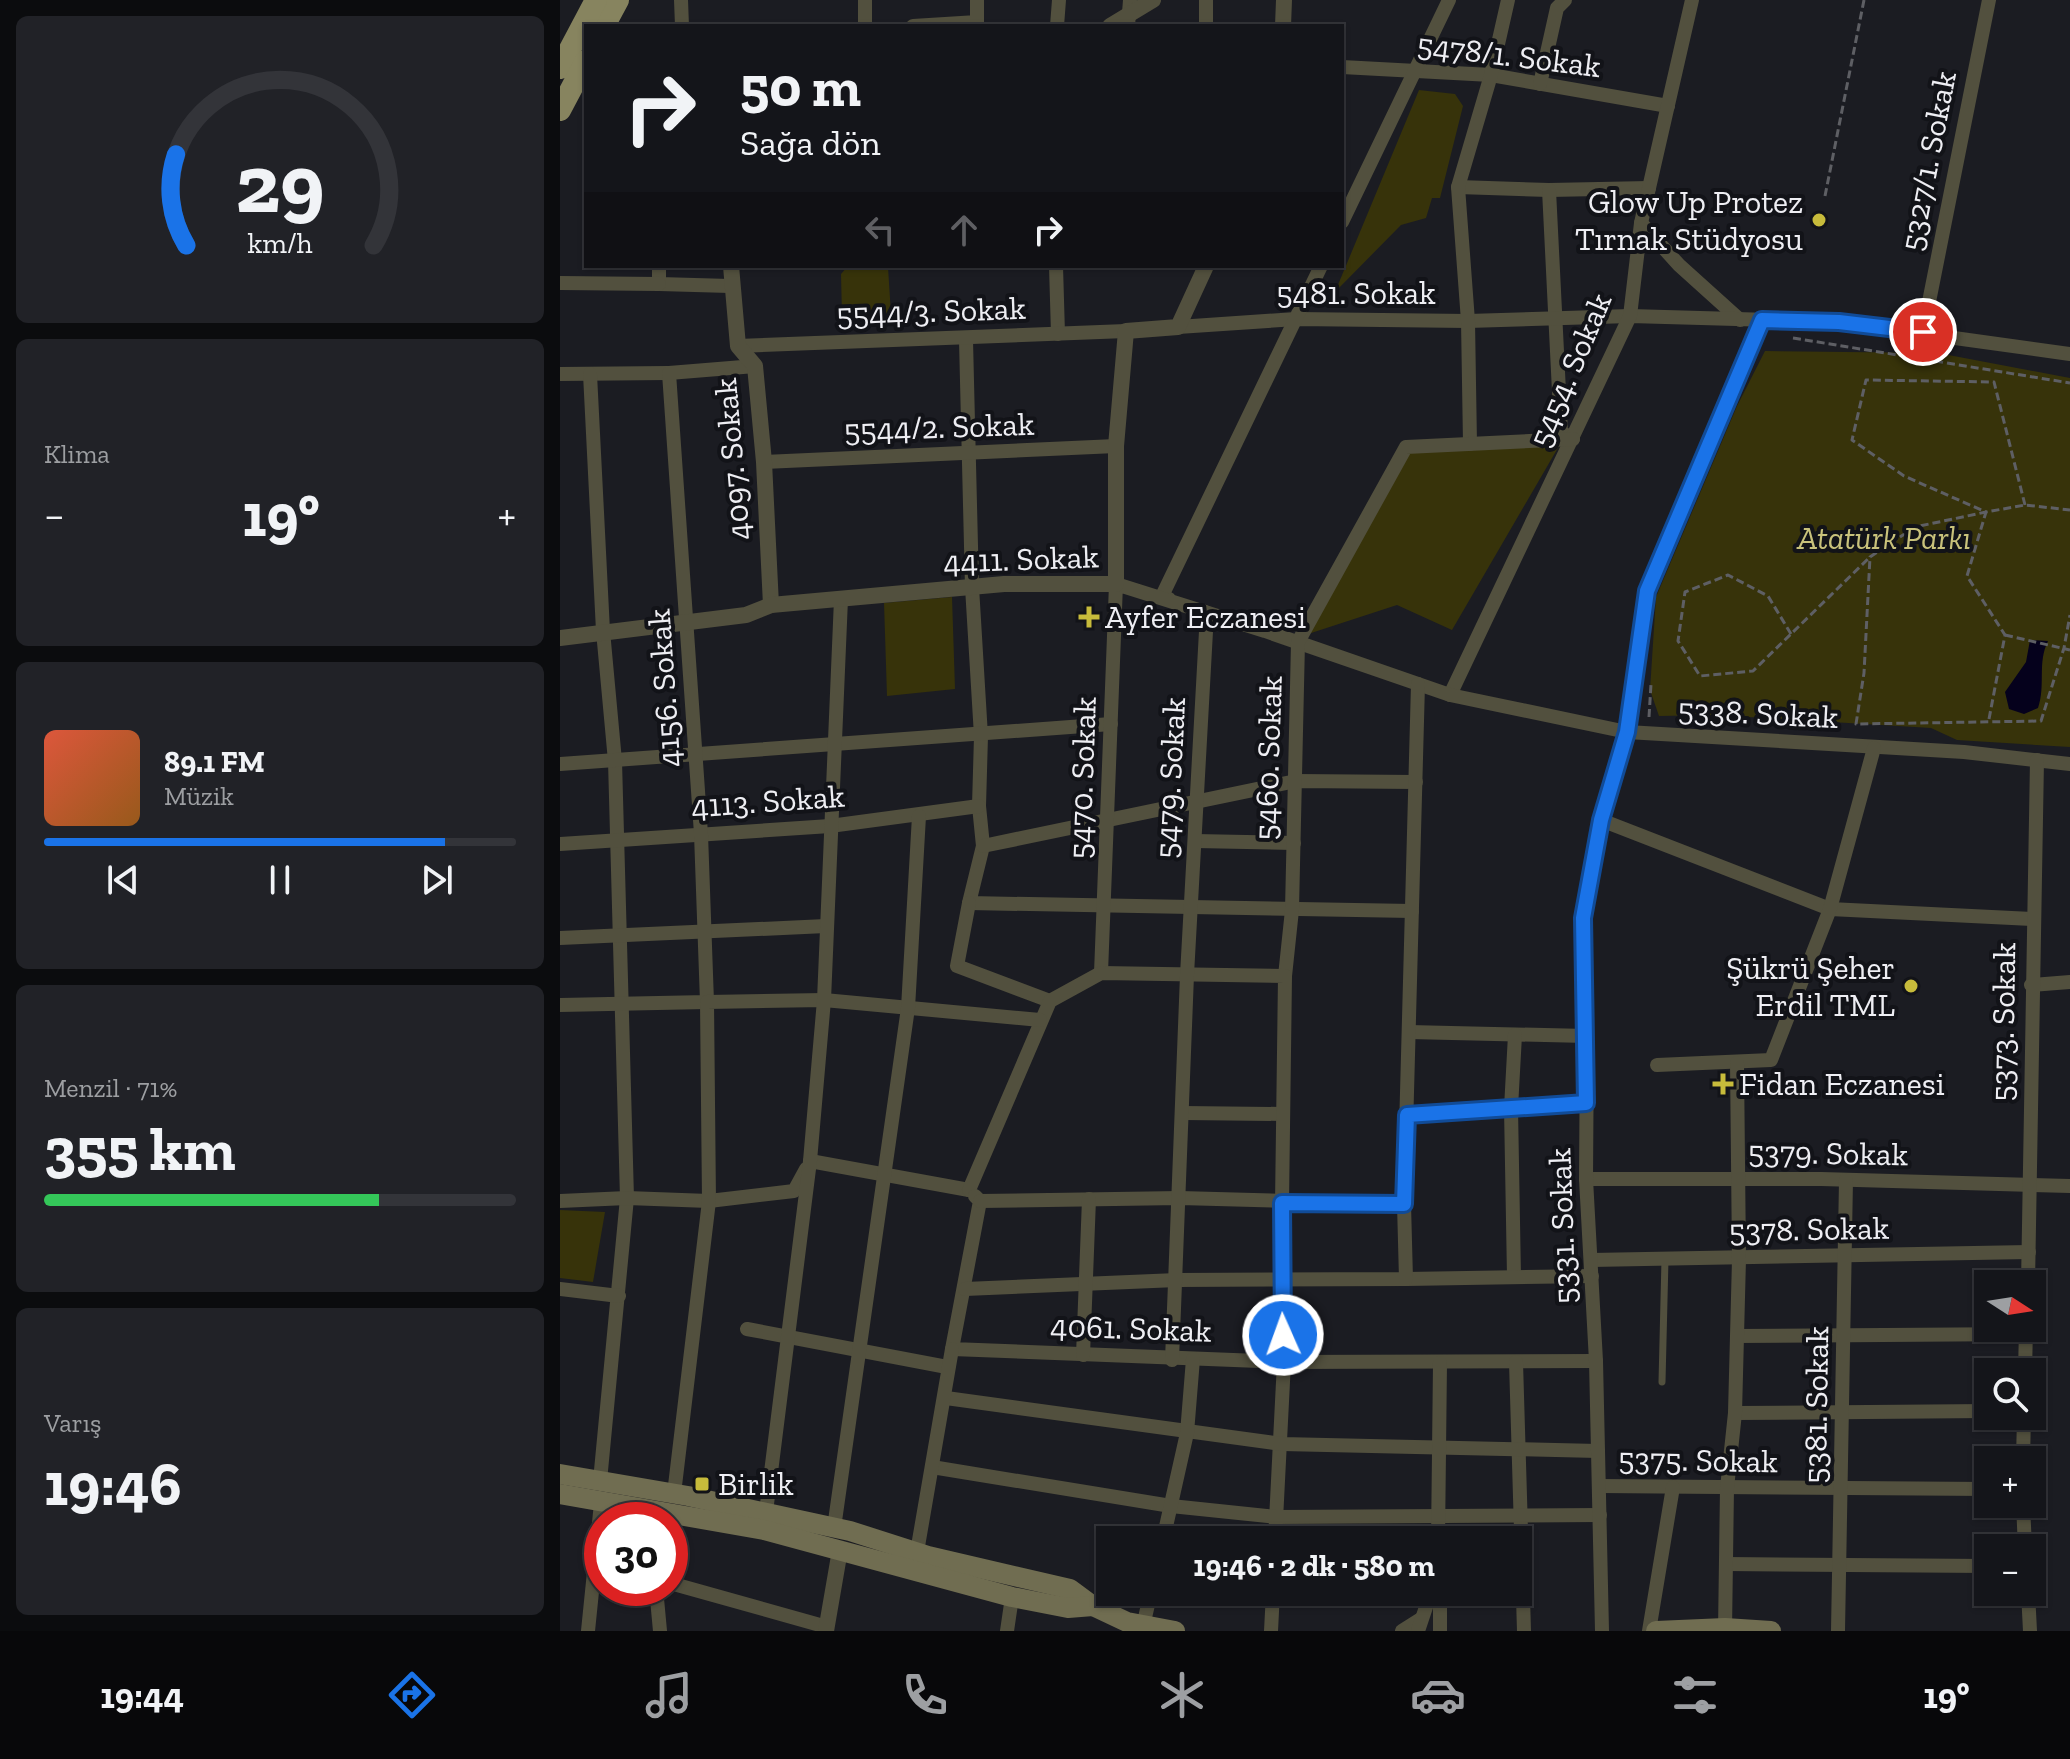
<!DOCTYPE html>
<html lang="tr">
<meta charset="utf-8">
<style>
:root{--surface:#14151a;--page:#212227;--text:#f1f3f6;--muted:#9d9fa2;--line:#333439;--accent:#1a73e8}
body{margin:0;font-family:"Zilla Slab",serif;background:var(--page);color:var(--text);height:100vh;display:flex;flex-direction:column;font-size:30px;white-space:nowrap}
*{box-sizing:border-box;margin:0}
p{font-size:26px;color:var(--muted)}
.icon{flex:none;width:44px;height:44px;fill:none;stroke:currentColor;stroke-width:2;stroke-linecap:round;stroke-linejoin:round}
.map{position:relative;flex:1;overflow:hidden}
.details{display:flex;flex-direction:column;gap:16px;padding:16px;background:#0b0c0e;width:560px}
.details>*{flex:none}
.hud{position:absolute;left:24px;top:24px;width:760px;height:244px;border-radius:0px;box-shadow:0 2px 6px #0004,0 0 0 2px var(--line);background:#14151a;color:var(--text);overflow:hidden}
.needle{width:52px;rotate:102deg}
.fabs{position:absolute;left:1414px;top:1270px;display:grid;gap:16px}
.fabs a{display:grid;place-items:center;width:72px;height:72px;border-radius:0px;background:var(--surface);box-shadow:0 2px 6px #0004,0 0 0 2px var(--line);font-size:40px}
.speed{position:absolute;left:24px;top:1502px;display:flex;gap:16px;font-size:40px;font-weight:700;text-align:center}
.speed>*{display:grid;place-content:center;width:104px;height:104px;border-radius:50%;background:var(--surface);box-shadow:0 2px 6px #0004,0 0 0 2px var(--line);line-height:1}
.speed .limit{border:12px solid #d22;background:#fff;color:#111}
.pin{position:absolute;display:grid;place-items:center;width:68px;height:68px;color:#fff;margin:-34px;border:4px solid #fff;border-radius:50%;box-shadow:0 2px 8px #0007}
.me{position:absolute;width:88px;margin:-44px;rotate:358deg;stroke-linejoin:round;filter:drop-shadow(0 0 6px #0008)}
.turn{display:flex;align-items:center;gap:28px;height:168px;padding:0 24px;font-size:36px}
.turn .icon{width:104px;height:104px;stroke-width:2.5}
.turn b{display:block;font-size:56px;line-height:68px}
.lanes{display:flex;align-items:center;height:76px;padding:0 24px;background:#0003;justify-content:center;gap:40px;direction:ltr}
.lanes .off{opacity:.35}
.big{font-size:60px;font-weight:800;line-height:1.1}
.details .card{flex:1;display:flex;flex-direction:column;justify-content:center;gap:12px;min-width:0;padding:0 28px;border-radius:12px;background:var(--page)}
.details .dial{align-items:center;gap:0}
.dial svg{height:208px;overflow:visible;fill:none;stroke:var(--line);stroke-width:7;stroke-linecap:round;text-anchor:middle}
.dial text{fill:var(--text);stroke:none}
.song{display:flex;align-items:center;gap:24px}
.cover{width:96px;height:96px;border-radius:12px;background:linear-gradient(135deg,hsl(10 70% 55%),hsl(30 70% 35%))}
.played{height:8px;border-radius:4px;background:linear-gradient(90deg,var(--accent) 85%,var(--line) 85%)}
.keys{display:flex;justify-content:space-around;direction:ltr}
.heat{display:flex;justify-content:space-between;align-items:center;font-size:44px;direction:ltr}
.charge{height:12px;border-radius:6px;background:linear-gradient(90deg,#34c759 71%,var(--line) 0)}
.trip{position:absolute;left:536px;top:1526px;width:436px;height:80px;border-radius:0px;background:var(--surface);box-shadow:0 2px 6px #0004,0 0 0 2px var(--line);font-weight:800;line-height:80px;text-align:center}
.menu{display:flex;height:128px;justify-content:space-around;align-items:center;background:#08080a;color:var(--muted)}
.menu .icon{width:56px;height:56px}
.menu .on{color:var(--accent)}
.menu b{font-size:36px;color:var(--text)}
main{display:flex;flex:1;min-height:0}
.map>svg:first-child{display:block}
.green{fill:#37330a}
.water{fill:#05011c}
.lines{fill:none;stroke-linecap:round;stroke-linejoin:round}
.path{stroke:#5e5f64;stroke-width:3;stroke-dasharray:8 4;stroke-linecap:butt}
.service{stroke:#52503e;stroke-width:7}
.minor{stroke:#52503e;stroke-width:14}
.tertiary{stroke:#52503e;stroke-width:16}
.secondary{stroke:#706d51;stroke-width:20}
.primary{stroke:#87845f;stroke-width:22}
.route-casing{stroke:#114b97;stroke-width:20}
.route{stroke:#1a73e8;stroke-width:14}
.poi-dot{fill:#c7bb3b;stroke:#121318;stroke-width:3}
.labels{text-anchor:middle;stroke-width:8;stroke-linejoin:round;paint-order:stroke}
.street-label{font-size:32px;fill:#eeeef3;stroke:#121318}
.poi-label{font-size:32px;fill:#eeeef3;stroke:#121318;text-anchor:start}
.park-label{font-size:32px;font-style:italic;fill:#c9c27b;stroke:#121318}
</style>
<main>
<section class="details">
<div class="card dial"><svg viewBox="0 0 100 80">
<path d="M14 69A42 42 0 1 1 86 69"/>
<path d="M14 69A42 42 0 0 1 10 34" stroke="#1a73e8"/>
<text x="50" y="56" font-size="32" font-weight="700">29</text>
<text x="50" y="72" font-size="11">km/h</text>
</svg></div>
<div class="card"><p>Klima</p>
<div class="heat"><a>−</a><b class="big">19°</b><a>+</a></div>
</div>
<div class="card">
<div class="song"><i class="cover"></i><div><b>89.1 FM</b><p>Müzik</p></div></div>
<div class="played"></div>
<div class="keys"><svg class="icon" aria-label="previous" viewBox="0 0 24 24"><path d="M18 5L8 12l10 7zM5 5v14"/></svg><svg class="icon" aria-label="pause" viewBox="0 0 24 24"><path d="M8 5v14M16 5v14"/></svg><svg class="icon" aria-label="next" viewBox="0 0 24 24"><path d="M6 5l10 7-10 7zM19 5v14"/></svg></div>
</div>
<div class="card"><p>Menzil · 71%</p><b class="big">355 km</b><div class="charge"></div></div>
<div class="card"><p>Varış</p><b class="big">19:46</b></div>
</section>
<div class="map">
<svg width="1510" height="1631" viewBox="0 0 1510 1631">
<rect width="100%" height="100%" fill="#1b1c22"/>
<g class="green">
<path d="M859,90L895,94L903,106L880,198H872L866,218L841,225L775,292Z"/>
<path d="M288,266H333L328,267L331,314L282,317L281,274Z"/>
<path d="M1205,351L1378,353L1510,378V747L1397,740L1371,728L1155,715L1099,716L1090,690L1096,597L1177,406Z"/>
<path d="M999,446L892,630L837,605L745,635L849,450Z"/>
<path d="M392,597L395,689L327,696L324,603Z"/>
<path d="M0,1210L45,1212L33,1282L0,1278Z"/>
</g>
<path class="water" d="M1470,640L1488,641C1477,663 1486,685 1478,708L1464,714L1449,709L1445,692L1466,662Z"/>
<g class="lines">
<g class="path">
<path d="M1265,196L1304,0"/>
<path d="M1233,338L1510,383"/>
<path d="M1465,505L1434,382L1306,380L1292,440L1344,476L1426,512L1355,527L1310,557L1304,673L1296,724L1481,721L1504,648L1510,615"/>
<path d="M1231,634L1208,596L1168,575L1125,592L1118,641L1140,676L1193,671L1310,557"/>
<path d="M1445,635L1510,650"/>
<path d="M1089,717L1091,684"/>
<path d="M1429,719L1445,635L1407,576L1426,512L1465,505L1510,510"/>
</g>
<path class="service" d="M1102,1382L1105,1259"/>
<g class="minor">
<path d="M121,0L122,26"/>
<path d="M305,26V0"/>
<path d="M353,26L417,22V0"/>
<path d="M497,26L499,0"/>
<path d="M568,26L570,0"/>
<path d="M646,26V0"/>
<path d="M782,67L931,75L1108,106"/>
<path d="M980,84L997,8L1005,0"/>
<path d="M898,187L989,190L1089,188"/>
<path d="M989,190L1001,432L1013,439"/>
<path d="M782,222L889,0"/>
<path d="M1081,223L1119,265L1180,320"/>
<path d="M99,266V284L170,286"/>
<path d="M496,266L498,334"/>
<path d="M0,283L99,284"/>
<path d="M618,327L736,319L908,321L1070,316L1279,322L1510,354"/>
<path d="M1363,332L1429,0"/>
<path d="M406,340L412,587L421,736L419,806L423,846L409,903L852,911"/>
<path d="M178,346L566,331"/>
<path d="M0,374L109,373"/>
<path d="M30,374L43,631L55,761L67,1198L40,1481"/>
<path d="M910,444L908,321L898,187L931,75L948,0"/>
<path d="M204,462L556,446"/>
<path d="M609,599L602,596L761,266"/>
<path d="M890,695L1070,316L1081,223L1132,0"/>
<path d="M0,764L551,724"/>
<path d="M1041,820L1270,909L1472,919"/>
<path d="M635,841L734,843"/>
<path d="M0,844L270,826L419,806"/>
<path d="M423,846L736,781L856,782"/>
<path d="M409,903L397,966L490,1001"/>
<path d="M0,938L266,926"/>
<path d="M541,973L556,584L705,631L890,695L1067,732L1404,752L1510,764"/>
<path d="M725,976L732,910L738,642L846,447L1013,439"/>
<path d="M1471,985L1510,982"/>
<path d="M0,1005L147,1002L141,834L109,373L195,366"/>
<path d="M849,1032L1027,1036"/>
<path d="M1097,1065L1211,1060L1270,909L1314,748"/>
<path d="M623,1113L723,1114"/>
<path d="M847,1115L1026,1103"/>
<path d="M250,1161L409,1190"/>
<path d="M1026,1179H1261L1510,1186"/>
<path d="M409,1190L490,1001L541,973L725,976L721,1280L724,1362L715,1540"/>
<path d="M415,1196L420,1201L392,1349L724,1362L1036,1361"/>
<path d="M0,1201L67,1198L149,1201L234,1191L246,1169"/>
<path d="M420,1201L620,1198L844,1204L858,684"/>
<path d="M1031,1260L1469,1252"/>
<path d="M954,1277L951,1108L955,1035"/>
<path d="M846,1279L1032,1276"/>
<path d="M1468,1284L1477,760"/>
<path d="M0,1289L59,1296"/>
<path d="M405,1289L617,1280L846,1279L844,1204"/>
<path d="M187,1329L387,1367"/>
<path d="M1177,1336L1466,1334"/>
<path d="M523,1355L529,1199"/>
<path d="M612,1360L627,975L647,613L640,610"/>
<path d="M956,1362L964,1631"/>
<path d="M1465,1372L1466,1328"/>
<path d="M386,1398L722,1444L1038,1451"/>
<path d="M1175,1413L1428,1411"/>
<path d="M1463,1460L1464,1416"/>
<path d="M372,1467L611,1506L716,1517L1040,1515"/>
<path d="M1039,1486L1428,1489"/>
<path d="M114,1494L149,1201L147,1002L264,1000L480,1020"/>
<path d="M1463,1504L1465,1548"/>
<path d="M206,1512L250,1161L264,1000L281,599"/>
<path d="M274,1528L348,1008L359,816"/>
<path d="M603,1540L627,1433L633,1359"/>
<path d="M878,1540L880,1363"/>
<path d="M357,1552L392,1349"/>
<path d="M1166,1564L1428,1566"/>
<path d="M110,1583L267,1627"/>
<path d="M96,1588L100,1631"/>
<path d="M1468,1592L1470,1631"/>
<path d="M583,1626L591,1592"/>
<path d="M28,1631L41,1503"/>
<path d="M447,1631L452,1597"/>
<path d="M711,1631L713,1592"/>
<path d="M842,1631L861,1619"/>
<path d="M858,1631L871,1592"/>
<path d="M880,1631V1592"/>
<path d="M1042,1631L1036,1361L1026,1179L1027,1036L1023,918L1041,820L1067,732L1087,591L1202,320"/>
<path d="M1089,1631L1113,1487"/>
<path d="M1165,1631L1167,1488L1175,1413L1179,1259L1177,1063"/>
<path d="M1278,1631L1286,1180"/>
</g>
<g class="tertiary">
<path d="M550,26L593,0"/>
<path d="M723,26L724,0"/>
<path d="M171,266L178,346L195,366L204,462L211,605"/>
<path d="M0,638L186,615L211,605L444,584H556V446L566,331L618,327L646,266"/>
<path d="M266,1631L280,1550"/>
</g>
<g class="secondary">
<path d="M0,1474L128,1496L290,1531L368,1556L510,1589L533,1606L567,1622L615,1631"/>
<path d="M0,1494L204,1530L452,1597L508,1608L533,1606"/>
<path d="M1096,1631L1165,1628L1211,1631"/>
</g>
<g class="primary">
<path d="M44,26L58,0"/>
<path d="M0,68L36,0"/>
<path d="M0,110L26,61"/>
</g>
</g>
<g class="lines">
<g class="route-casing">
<path id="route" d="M723,1335L722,1203L844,1204L847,1115L1026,1103L1023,918L1041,820L1067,732L1087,591L1202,320L1279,322L1363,332"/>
</g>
<use href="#route" class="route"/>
</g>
<g class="poi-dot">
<circle cx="1259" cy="220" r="8"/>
<path d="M525 605h8v8h8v8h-8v8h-8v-8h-8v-8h8z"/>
<circle cx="1351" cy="986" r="8"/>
<path d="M1159 1072h8v8h8v8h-8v8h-8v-8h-8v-8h8z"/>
<rect x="134" y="1476" width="16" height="16" rx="4"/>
</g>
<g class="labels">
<g class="street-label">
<text transform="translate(949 55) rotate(7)" y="11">5478/1. Sokak</text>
<text transform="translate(1368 161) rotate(-79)" y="11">5327/1. Sokak</text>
<text x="796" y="304">5481. Sokak</text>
<text transform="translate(371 311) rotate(-2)" y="11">5544/3. Sokak</text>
<text transform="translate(1010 370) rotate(-67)" y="11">5454. Sokak</text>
<text transform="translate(379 427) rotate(-2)" y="11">5544/2. Sokak</text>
<text transform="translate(172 459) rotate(-95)" y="11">4097. Sokak</text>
<text transform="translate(461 559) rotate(-2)" y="11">4411. Sokak</text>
<text transform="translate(104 688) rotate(-94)" y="11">4156. Sokak</text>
<text transform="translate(1198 713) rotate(3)" y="11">5338. Sokak</text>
<text transform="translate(708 758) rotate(-88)" y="11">5460. Sokak</text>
<text transform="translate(522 778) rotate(-88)" y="11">5470. Sokak</text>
<text transform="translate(610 778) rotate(-87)" y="11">5479. Sokak</text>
<text transform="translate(208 801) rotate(-4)" y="11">4113. Sokak</text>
<text transform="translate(1443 1022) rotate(-89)" y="11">5373. Sokak</text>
<text transform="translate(1268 1153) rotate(1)" y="11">5379. Sokak</text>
<text transform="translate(1002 1226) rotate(-92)" y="11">5331. Sokak</text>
<text transform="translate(1249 1229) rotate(-1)" y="11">5378. Sokak</text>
<text transform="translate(571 1328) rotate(2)" y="11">4061. Sokak</text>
<text transform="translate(1256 1405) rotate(-89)" y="11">5381. Sokak</text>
<text transform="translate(1138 1460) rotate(1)" y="11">5375. Sokak</text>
</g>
<g class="poi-label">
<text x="1243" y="213" text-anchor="end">Glow Up Protez<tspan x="1243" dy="37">Tırnak Stüdyosu</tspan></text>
<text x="545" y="628">Ayfer Eczanesi</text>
<text x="1335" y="979" text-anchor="end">Şükrü Şeher<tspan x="1335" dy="37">Erdil TML</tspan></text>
<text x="1179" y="1095">Fidan Eczanesi</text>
<text x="158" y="1495">Birlik</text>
</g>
<g class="park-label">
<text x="1324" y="549">Atatürk Parkı</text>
</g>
</g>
</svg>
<div class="fabs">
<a><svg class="needle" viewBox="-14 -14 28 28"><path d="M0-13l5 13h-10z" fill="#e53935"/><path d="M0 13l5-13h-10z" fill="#9d9fa2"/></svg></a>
<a><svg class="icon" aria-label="search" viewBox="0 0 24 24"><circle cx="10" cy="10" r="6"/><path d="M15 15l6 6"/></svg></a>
<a>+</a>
<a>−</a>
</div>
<div class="speed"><div class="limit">30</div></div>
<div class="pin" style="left:1363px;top:332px;background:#d93025"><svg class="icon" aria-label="arrive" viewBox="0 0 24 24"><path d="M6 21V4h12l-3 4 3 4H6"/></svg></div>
<svg class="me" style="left:723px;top:1335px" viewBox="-20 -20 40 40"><circle r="17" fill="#1a73e8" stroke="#fff" stroke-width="3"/><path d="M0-11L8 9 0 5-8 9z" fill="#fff"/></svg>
<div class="trip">19:46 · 2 dk · 580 m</div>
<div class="hud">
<div class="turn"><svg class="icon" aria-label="right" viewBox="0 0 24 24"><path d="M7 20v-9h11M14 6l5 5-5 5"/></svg><div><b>50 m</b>Sağa dön</div></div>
<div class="lanes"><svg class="icon off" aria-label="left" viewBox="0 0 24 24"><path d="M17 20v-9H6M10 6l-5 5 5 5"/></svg><svg class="icon off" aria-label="ahead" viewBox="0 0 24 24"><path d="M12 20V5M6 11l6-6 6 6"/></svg><svg class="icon" aria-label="right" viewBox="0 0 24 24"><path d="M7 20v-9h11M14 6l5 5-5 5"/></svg></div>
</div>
</div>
</main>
<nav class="menu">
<b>19:44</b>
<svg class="icon on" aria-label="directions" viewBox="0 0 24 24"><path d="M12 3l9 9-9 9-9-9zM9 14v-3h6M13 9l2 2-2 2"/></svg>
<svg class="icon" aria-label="music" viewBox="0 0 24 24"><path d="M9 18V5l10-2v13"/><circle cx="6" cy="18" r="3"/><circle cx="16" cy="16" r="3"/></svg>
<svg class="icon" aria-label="phone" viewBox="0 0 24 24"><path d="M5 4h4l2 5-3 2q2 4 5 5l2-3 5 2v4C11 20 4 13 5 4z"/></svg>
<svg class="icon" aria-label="climate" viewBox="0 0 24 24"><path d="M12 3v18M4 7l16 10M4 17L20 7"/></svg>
<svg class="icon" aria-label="car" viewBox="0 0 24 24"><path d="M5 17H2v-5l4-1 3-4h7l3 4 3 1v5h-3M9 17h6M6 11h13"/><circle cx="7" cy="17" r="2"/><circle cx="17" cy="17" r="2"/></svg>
<svg class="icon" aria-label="filters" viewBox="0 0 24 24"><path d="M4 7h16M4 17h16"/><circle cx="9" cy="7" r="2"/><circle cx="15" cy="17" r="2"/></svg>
<b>19°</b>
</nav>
